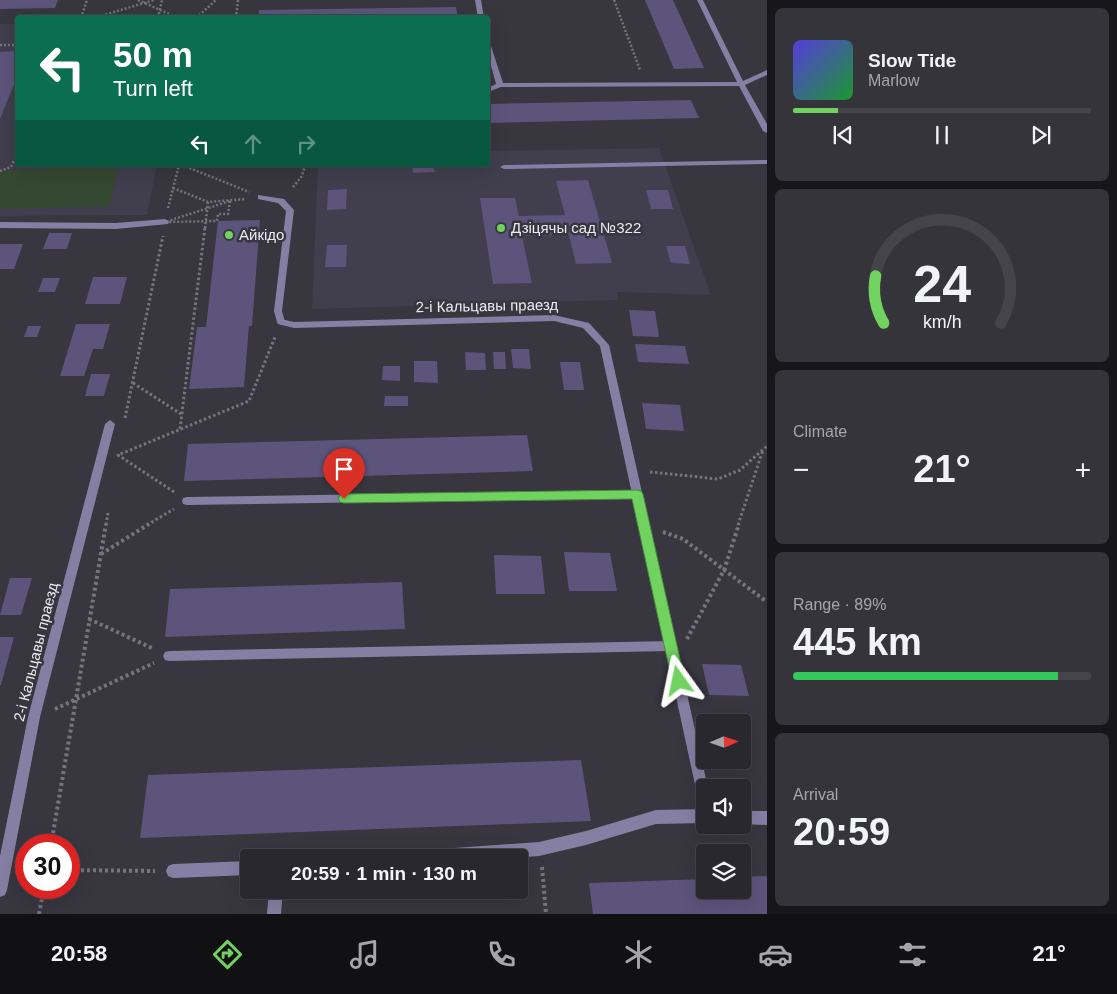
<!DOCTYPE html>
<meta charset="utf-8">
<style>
:root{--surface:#2a282f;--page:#36343b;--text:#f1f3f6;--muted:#a5a6aa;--line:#46444b;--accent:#70d35f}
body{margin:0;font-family:Helvetica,sans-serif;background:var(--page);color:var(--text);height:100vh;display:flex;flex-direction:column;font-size:19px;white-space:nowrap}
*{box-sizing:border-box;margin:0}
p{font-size:16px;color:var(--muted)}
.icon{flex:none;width:28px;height:28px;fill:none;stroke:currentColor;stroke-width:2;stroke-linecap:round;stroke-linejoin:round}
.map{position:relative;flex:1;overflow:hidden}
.details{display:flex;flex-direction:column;gap:8px;padding:8px;background:#17161a;width:350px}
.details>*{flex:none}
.banner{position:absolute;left:15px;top:15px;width:475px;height:152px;border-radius:5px;box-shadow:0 5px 20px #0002,0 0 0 1px var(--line);background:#0b6e4f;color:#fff;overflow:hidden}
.needle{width:32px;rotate:88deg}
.buttons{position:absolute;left:696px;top:714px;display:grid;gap:10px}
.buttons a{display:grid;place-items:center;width:55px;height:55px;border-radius:5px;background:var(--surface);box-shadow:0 5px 20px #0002,0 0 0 1px var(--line);font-size:25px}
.speed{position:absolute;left:15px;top:834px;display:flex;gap:10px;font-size:25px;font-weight:700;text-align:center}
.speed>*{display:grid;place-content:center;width:65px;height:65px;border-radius:50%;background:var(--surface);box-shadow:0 5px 20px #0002,0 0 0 1px var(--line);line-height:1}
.speed .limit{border:8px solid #d22;background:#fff;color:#111}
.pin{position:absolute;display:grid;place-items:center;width:42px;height:42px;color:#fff;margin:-51px -21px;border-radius:50% 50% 50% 0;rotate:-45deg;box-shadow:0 0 5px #0007}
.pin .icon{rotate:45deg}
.me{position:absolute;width:55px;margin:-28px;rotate:348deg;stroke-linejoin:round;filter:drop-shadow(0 0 4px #0008)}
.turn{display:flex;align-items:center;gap:18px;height:105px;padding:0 15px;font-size:22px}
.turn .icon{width:65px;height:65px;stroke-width:2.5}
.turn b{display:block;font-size:35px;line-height:42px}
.lanes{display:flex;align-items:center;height:48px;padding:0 15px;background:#0003;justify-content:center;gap:25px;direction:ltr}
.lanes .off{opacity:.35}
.big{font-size:38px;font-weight:700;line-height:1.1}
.details .widget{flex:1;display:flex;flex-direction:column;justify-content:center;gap:8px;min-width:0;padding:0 18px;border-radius:8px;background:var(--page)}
.details .dial{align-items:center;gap:0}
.dial svg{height:130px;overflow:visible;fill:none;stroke:var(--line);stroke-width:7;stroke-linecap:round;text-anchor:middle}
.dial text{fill:var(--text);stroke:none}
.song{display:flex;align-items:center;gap:15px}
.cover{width:60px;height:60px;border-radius:8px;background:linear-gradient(135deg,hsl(250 70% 55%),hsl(130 70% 35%))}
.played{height:5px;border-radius:2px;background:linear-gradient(90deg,var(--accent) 15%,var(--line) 15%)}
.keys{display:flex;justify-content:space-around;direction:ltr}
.heat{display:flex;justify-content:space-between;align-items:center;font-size:28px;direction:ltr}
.charge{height:8px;border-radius:4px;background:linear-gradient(90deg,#34c759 89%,var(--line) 0)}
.trip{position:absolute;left:240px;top:849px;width:288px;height:50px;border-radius:5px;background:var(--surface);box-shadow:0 5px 20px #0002,0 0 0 1px var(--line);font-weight:700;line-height:50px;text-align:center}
.dock{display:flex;height:80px;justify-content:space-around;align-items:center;background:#111013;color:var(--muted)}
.dock .icon{width:35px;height:35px}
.dock .current{color:var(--accent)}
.dock b{font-size:22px;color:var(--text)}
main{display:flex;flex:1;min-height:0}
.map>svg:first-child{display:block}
.built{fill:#413e4d}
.green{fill:#354831}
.building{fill:#5c547b}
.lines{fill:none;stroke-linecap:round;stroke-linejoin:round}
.path-far2{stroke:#76747c;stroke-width:2.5;stroke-dasharray:2 2;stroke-linecap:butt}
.path-far1{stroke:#76747c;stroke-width:3;stroke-dasharray:2.5 2.5;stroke-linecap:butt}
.path{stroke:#76747c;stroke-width:4;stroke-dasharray:3 3;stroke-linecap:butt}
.service{fill:#867fa4;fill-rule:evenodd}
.minor{fill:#867fa4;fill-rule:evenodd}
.route{fill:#70d35f;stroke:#49893e}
.poi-dot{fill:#70d35f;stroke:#38363f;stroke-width:2}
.labels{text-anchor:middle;stroke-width:5;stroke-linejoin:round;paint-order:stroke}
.poi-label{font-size:15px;fill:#ebeaf0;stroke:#38363f;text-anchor:start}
.street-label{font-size:15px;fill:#ebeaf0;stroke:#38363f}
</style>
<main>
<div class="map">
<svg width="767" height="914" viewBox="0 0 767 914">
<rect width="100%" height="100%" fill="#38363f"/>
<g class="built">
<path d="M0,24H17L18,165H157L147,215L0,216Z"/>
<path d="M659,148L711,295L617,292L618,300L312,309L318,165H488V151Z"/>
</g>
<path class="green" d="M48,165H95L94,169L118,168L109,207L0,208V170L46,169Z"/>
<g class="building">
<path d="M0,0H58L55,8L0,9Z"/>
<path d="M645,0H673L704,68L674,69Z"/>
<path d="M456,7L458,18H258L259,10Z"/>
<path d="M18,51V74L0,119V52Z"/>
<path d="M691,100L699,118L488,123V104Z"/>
<path d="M412,165H433L435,172L413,173Z"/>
<path d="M588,180L612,263L576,264L569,235L522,236L532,283L493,284L480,198H515L519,216L565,215L556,181Z"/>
<path d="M347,189L346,209L327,210L328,190Z"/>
<path d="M646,190H668L673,209H651Z"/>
<path d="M260,220L252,326H249L244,387L189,389L197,327H206L218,221Z"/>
<path d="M49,233H72L67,249H43Z"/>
<path d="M0,244H23L14,269H0Z"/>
<path d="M327,245H347L346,267H325Z"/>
<path d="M666,246H685L690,264L671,263Z"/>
<path d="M93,277H127L120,304H85Z"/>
<path d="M43,278H60L55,292H38Z"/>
<path d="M629,310L655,311L659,337L633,336Z"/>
<path d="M76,324H110L103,349H93L84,376H60Z"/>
<path d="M28,326H41L37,337H24Z"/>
<path d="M635,344L685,346L689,364L638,362Z"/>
<path d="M511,349H529L531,369L513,368Z"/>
<path d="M465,352L485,353L486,370H466Z"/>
<path d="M493,352H505L506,369H494Z"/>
<path d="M414,361H437L438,383L414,382Z"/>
<path d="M560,362H580L584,390H564Z"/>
<path d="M383,366H400V381L382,380Z"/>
<path d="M91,374H110L104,396H85Z"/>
<path d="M385,396H408V406H384Z"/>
<path d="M642,403L680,405L684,431L646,429Z"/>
<path d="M527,435L533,471L184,481L188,444Z"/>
<path d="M564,552L610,553L617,591H569Z"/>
<path d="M494,555L541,556L545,594H496Z"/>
<path d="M10,578H32L21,615H0Z"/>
<path d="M402,582L405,629L165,637L170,589Z"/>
<path d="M0,637H14L1,685H0Z"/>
<path d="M702,664L741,665L749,696L709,695Z"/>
<path d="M581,760L591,821L140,838L148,775Z"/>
<path d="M767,876V914H593L589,883L705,879V890H742V877Z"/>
</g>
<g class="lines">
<g class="path-far2">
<path d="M138,0L178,18"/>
<path d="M614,0L640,70"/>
<path d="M81,18L87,0"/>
<path d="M94,18L154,0"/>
<path d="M158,18L162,0"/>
<path d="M196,18L216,0"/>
<path d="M236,18L238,0"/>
<path d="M0,45H18"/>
<path d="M182,165L249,192"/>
<path d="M0,171L11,167L18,153"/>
<path d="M293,187L302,176L305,165"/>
<path d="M173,188L208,202L246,199"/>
<path d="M230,201L228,214H218L217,221L165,222Z"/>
<path d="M168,208L179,165"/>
<path d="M205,228L208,202"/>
</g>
<g class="path-far1">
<path d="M133,383L181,414"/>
<path d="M125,418L163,236"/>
<path d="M180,429L205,227"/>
<path d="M650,472L718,479L740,470L767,446"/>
<path d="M174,492L118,455L249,401L275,337"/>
<path d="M106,525L108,513"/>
<path d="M147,525L174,509"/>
<path d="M738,525L763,450"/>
</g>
<g class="path">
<path d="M663,532L683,539L767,602"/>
<path d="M101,554L149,524"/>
<path d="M89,619L152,648"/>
<path d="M687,639L724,570L739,524"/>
<path d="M55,709L154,663"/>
<path d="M51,845L106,524"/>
<path d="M542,867L546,914"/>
<path d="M69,870L155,871"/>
<path d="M39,914L44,888"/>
</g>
<g class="service">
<path d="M475,0H481L484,18H478Z"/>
<path d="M697,0H703L743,81L767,70V75L745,85L767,124V133L763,131L739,86L501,87L488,92V88L496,84L488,55V44L491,46L503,83L737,82Z"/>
<path d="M767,160V164L504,169L500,167L504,165Z"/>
<path d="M258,195L284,199L294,210L282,311L285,322L281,325L277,322L274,311L286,211L278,203L258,199Z"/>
<path d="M637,490L641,491L642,494L641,497L637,498L187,505L183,504L182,501L183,498L187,497Z"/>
<path d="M671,641L675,642L677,646L675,650L671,651L169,661L165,660L163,656L165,652L169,651Z"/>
<path d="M269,890H283L281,914H267Z"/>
</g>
<g class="minor">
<path d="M165,219L169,222L168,224L116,229L0,228V222L116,223Z"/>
<path d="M554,315L589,323L609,345L708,788H705V809L700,808L699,803L600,346L583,328L554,321L294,328L278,324L277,322L281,319L294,322Z"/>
<path d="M110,420L115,424L40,717L7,890L5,895L0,897V856L28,717L105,424Z"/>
<path d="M705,809V823L656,824L586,845L539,856L513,858H406L407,853L412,851L539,842L586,831L656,810Z"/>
<path d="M742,811H767V825L742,824Z"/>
<path d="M249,861V875L173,878L168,876L166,871L168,866L173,864Z"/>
</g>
</g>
<path class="route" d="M637,490L641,491L643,494L685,681L683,685L679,687L674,685L672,681L632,499L344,503L340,502L338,499L340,495L344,494Z"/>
<g class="poi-dot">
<circle cx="501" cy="228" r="5"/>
<circle cx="229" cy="235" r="5"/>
</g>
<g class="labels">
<g class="poi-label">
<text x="511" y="233">Дзіцячы сад №322</text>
<text x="239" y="240">Айкідо</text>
</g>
<g class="street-label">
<text transform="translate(487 306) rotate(-1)" y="5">2-і Кальцавы праезд</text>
<text transform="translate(36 652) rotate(-76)" y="5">2-і Кальцавы праезд</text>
</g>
</g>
</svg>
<div class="buttons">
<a><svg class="needle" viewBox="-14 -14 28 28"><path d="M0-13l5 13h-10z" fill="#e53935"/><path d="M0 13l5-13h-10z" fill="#a5a6aa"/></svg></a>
<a><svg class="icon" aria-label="sound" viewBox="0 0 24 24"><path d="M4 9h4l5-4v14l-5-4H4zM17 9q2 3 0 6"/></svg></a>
<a><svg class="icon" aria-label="layers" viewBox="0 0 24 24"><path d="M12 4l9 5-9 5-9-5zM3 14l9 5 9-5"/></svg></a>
</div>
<div class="speed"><div class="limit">30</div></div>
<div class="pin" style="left:344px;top:499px;background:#d93025"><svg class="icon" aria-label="arrive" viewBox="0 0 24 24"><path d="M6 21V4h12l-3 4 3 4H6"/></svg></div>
<svg class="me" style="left:679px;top:681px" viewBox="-20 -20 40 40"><path d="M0-17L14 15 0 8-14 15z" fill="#70d35f" stroke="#fff" stroke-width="4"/></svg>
<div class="trip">20:59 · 1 min · 130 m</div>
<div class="banner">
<div class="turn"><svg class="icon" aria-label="left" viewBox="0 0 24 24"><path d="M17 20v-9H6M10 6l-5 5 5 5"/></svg><div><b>50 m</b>Turn left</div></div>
<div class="lanes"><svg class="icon" aria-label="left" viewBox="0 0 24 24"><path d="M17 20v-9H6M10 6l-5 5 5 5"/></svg><svg class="icon off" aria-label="ahead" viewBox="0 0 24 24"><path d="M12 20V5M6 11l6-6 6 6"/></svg><svg class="icon off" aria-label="right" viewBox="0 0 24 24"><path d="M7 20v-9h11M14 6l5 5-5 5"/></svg></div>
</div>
</div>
<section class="details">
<div class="widget">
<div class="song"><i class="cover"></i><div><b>Slow Tide</b><p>Marlow</p></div></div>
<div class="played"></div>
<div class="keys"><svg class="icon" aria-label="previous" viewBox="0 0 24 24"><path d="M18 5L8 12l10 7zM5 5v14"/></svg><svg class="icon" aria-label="pause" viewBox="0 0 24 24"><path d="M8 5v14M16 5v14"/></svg><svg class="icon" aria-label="next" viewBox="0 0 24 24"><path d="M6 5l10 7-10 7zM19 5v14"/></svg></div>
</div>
<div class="widget dial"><svg viewBox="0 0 100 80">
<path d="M14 69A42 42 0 1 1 86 69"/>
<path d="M14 69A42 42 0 0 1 9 40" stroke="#70d35f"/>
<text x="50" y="56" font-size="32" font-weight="700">24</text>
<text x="50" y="72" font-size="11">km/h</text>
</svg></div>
<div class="widget"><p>Climate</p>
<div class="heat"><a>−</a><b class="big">21°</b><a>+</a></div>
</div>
<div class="widget"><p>Range · 89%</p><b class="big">445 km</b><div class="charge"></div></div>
<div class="widget"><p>Arrival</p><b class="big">20:59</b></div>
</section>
</main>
<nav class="dock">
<b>20:58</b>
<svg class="icon current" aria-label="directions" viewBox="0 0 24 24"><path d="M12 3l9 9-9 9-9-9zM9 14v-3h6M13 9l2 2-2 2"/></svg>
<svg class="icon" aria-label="music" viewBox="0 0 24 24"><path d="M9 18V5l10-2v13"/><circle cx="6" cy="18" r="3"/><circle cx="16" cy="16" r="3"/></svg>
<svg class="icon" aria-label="phone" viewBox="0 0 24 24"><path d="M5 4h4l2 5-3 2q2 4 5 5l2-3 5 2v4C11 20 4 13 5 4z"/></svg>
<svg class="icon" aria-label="climate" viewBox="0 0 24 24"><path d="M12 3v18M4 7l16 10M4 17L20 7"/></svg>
<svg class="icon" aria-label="car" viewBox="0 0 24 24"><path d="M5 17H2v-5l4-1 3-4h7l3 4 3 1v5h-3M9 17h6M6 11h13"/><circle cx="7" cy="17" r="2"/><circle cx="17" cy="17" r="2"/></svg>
<svg class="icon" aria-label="filters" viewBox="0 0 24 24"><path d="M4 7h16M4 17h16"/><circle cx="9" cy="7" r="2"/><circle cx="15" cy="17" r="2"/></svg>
<b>21°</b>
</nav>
